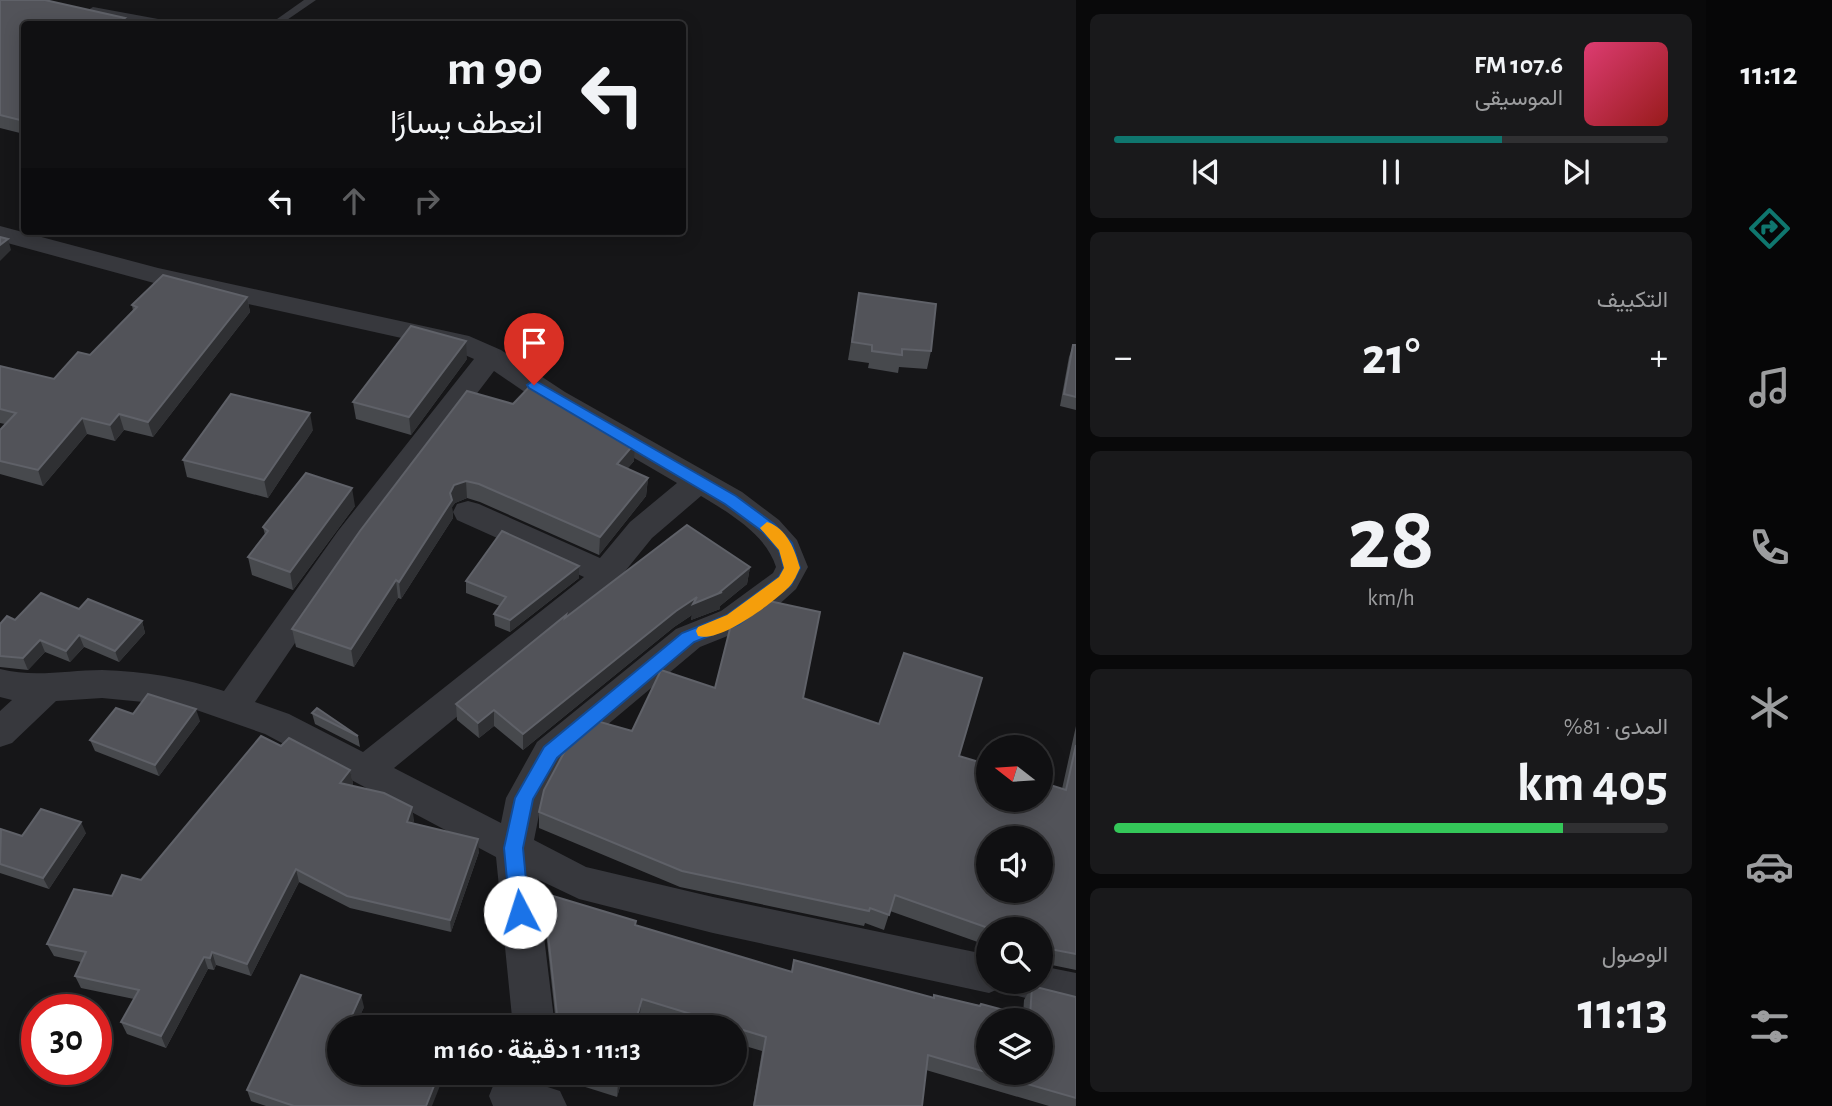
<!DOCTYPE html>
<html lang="ar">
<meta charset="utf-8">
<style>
:root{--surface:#101012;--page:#19191b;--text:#f1f3f6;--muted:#9c9d9f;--line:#303032;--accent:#0f766e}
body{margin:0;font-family:"Alegreya Sans",Vazirmatn,sans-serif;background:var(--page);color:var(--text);direction:rtl;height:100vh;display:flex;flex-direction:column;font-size:26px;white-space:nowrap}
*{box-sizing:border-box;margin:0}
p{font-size:23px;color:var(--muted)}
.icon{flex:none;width:38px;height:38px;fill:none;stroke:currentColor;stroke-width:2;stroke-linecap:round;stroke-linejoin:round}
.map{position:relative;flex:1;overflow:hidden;direction:ltr}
.sheet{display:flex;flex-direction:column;gap:14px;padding:14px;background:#09090a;width:630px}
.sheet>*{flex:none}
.top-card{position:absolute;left:21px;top:21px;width:665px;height:214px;border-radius:7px;box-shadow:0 4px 18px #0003,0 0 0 2px var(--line);direction:rtl;background:#101012;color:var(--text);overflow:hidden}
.needle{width:46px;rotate:287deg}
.controls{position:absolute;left:976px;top:735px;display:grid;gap:14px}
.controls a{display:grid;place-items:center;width:77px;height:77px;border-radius:50%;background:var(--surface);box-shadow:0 4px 18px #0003,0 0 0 2px var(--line);font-size:35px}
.speed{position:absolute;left:21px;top:994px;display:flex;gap:14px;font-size:35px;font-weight:700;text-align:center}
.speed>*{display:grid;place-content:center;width:91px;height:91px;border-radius:50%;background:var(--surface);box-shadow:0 4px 18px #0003,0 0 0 2px var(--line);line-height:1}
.speed .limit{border:10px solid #d22;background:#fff;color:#111}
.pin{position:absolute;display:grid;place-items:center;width:60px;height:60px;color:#fff;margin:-72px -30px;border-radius:50% 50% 50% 0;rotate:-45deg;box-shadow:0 0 7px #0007}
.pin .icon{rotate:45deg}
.me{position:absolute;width:77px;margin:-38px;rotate:355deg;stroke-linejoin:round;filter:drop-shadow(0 0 5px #0008)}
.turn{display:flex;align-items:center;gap:24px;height:147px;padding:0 28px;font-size:32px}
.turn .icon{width:91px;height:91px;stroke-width:2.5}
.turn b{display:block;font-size:49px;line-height:60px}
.lanes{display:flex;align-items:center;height:66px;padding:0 28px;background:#0003;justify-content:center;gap:35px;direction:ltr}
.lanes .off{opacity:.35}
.big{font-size:52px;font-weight:600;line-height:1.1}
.sheet .card{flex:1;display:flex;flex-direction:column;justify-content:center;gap:10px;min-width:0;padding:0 24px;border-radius:10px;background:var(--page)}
.sheet .dial{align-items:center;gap:0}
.dial b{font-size:91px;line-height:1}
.song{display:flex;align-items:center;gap:21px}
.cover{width:84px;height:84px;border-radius:10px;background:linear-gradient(135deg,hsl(340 70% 55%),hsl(0 70% 35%))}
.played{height:7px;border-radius:4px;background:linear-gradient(90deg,var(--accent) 70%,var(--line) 70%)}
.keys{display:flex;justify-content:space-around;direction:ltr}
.heat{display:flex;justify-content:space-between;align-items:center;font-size:38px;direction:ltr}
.charge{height:10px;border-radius:5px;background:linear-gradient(90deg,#34c759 81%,var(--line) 0)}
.trip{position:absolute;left:327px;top:1015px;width:420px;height:70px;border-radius:35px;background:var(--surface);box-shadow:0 4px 18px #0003,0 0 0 2px var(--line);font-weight:600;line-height:70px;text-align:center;direction:rtl}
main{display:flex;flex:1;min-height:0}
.tabs{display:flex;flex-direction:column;width:126px;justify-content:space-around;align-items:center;background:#060607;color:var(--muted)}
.tabs .icon{width:49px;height:49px}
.tabs .active{color:var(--accent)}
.tabs b{font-size:32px;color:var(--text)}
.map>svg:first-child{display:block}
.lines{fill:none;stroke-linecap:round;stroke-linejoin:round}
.lane{fill:#37383d;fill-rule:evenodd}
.street{fill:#37383d;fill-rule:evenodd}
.wall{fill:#47494d}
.shaded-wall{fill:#2f3033}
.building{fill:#525359;stroke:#5f6168;stroke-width:2;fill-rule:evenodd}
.route{fill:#1a73e8;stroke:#114b97;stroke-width:2}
.slow{fill:#f59e0b}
</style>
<main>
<nav class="tabs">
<b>11:12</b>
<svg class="icon active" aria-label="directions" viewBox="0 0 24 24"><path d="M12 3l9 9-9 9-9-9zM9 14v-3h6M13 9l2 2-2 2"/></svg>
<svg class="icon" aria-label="music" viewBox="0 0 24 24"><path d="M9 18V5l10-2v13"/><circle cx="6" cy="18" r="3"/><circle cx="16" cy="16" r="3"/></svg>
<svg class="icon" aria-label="phone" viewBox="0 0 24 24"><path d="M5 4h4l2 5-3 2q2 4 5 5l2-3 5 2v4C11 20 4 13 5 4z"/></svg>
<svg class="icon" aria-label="climate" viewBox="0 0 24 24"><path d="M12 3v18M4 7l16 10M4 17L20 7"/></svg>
<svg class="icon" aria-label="car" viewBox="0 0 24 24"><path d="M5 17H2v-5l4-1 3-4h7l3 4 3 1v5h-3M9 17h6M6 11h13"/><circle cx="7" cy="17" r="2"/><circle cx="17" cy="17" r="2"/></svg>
<svg class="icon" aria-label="filters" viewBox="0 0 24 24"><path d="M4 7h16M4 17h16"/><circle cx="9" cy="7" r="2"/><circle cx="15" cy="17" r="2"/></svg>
</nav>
<section class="sheet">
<div class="card">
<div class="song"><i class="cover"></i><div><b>107.6 FM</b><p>الموسيقى</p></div></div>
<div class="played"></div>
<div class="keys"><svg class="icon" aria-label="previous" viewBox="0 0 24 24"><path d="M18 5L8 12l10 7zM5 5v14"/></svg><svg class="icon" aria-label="pause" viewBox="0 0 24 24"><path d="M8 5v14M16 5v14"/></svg><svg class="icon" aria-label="next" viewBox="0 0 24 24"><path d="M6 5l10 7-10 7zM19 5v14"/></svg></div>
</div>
<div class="card"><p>التكييف</p>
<div class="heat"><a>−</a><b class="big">21°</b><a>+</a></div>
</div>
<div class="card dial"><b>28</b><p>km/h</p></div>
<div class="card"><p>المدى · 81%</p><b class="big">405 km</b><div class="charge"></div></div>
<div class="card"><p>الوصول</p><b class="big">11:13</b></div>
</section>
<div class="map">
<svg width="1076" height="1106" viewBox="0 0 1076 1106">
<rect width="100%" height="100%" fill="#161618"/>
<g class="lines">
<g class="lane">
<path d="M304,0H316L281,24H270Z"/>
<path d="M93,7L169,21L174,24H155L89,12L88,10Z"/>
</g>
<g class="street">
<path d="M0,226L158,268L469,336L501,350L565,392L742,492L779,520L797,540L808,567L796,589L774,609L745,629L700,647L563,762L542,800L534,840L586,867L713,897L989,955V982H1006L1003,987L989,993L713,933L579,899L537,879L555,1027H513L496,857L265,734L185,706L102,698L56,701L12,743L0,747V711L12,700L0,697V669C35,678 67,670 102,670C144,671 185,678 224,691L338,531L474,359L451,349L154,283L0,241ZM494,371L545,406L677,483L630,522L600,558L479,504L468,501L457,504L453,512L457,520L584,577L363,752L289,714L255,702L360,547ZM701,496C729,513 766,534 776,567L773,573L721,611L676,629L537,742L506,798L501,823L394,768L605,596L652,538Z"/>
<path d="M1041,966L1076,973V1011L1014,995L1008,982H1041Z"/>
<path d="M510,1075L560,1091L567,1106H493L489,1096L495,1081Z"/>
</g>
</g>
<g class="wall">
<path d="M0,0L125,18L126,24H24V134L0,128Z"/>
<path d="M859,293L931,351L927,369L899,367L898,373L868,368L869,363L848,360Z"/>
<path d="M247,297L250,312L153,437L124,430L115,441L87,434L43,486L0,474V430L5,424L0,423V366L54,379L90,355L133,311L132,305Z"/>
<path d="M1073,345H1076V410L1060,406L1069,357Z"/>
<path d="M467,359L411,435L356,419L353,402Z"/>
<path d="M513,404L634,461L627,469L648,478L646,496L599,555L480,502L467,498L455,503L452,507L453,518L401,599L398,598L354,667L296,647L292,629Z"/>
<path d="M313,430L268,498L187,477L183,460Z"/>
<path d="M355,506L293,590L252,575L248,557L265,535L263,527Z"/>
<path d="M750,567L747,584L720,606V609L691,620L692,615L674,627L523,750L494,726L479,738L457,720L456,704L566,617Z"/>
<path d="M579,578L510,632L495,626L494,614L500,606L466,593V581Z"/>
<path d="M79,609L142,621L145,633L119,662L84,647L70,662L45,652L28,670L0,667V624Z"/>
<path d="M715,688L803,698L959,756L1062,789L1076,726V970L1047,964L1041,974V929H989V946L890,911L884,930L865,923L864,926L680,887L539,828V812L632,731Z"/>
<path d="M312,713L358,736L360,747L315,724Z"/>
<path d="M133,714L200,721L159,776L95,751L90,740Z"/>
<path d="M281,746L350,770L353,784L351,786L414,820L413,823L479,852L451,932L350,908L299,882L251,976L216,965L214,970L208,969L166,1048L127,1034L121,1022L134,999L81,988L75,976L81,962L54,956L47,944L112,896L141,880Z"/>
<path d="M0,829L22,836L86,833L49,889L0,873Z"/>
<path d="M546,917L635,925L791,972L794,960L933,998L934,995L1023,1015L1024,1000L1032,986L1076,997V1106H1049L926,1070L922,1106H753L762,1051L735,1043V1027H685L640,1013L555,1015L546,932Z"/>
<path d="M364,1007L355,1026L432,1106H266L251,1101L247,1090Z"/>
<path d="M541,1073H624L617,1097Z"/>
</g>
<g class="shaded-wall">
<path d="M125,18L126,24H116Z"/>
<path d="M8,239L11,250L0,261V245Z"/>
<path d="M247,297L250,312L153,437L148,422Z"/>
<path d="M466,341L467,359L411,435L409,417Z"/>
<path d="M310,413L313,430L268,498L264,480Z"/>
<path d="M119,414L124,430L115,441L110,425Z"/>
<path d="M82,418L87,434L43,486L38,470Z"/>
<path d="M635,443L634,461L616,482L617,464Z"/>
<path d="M648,478L646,496L599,555L600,537Z"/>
<path d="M466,481L467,498L455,503L452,507L453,518L401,599L399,582L454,485Z"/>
<path d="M352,488L355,506L293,590L290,572Z"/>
<path d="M579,566V578L510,632V620Z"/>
<path d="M750,567L747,584L720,606V609L691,620L692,615L674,627L523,750V734L676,611L697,597L720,592Z"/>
<path d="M396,580L398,598L354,667L351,649Z"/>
<path d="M142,621L145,633L119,662L115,651Z"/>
<path d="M79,635L84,647L70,662L66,651Z"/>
<path d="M40,640L45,652L28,670L23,658Z"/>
<path d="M196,709L200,721L159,776L155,765Z"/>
<path d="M494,710V726L479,738L478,723Z"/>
<path d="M350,770L353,784L342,796L340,783Z"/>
<path d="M412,807L414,820L409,834L407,822Z"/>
<path d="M81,822L86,833L49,889L43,878Z"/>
<path d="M478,839L479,852L451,932L450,920Z"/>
<path d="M296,869L299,882L251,976L247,964Z"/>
<path d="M212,952L216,965L214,970L210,958Z"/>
<path d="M204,957L208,969L166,1048L161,1036Z"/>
<path d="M361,995L364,1007L355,1027L348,1024Z"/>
<path d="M642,999L640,1013L636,1027H634Z"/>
<path d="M439,1073H445L432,1106H426Z"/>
<path d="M621,1073H624L617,1097L618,1083Z"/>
</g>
<g class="building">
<path d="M0,0H45L125,18L116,24H24V121L0,115Z"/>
<path d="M0,237L8,239L0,245Z"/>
<path d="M163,275L247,297L148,422L119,414L110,425L82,418L38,470L0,461V430L16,413L0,409V366L54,379L78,352L90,355L137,307L132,305Z"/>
<path d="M859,293L936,304L931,351L902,349V355L872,351V345L852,342Z"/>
<path d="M411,326L466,341L409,417L353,402Z"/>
<path d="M1073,345H1076V397L1064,394Z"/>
<path d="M533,383L635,443L617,464L648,478L600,537L479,484L466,481L454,485L450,493L452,500L399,582L396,580L351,649L292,629L360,531L467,391L513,404Z"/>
<path d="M231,394L310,413L264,480L183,460Z"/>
<path d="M306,473L352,488L290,572L248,557L268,531L263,527Z"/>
<path d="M687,525L750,567L720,592H722L693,604L697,597L676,611L523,734L494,710L478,723L456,704L566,615L565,618Z"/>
<path d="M502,531L579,566L510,620L494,614L506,597L466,581Z"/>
<path d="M41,593L79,609L88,599L142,621L115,651L79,635L66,651L40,640L23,658L0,656V624L7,616L15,620Z"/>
<path d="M769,601L820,612L803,698L879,724L904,653L982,678L959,756L989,765V800H1041V782L1066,790L1076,745V954L1050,949L1047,951V965H1041V929H991L895,895L889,915L870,908L869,911L682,871L539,812L544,790L567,747L597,721L632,731L661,670L715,688L732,621L749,614ZM989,838H1041V891H989Z"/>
<path d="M148,694L196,709L155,765L90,740L116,708L133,714Z"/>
<path d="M317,708L358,736L312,713Z"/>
<path d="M261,736L281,746L289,738L350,770L340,783L384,793L412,807L407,822L478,839L450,920L347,896L296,869L247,964L212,952L210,958L204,957L161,1036L121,1022L139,990L75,976L86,952L47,944L74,889L112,896L122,875L141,880Z"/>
<path d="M41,809L81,822L43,878L0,864L1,829L22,836Z"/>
<path d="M553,896L636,921L635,925L792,972L794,960L934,998V995L980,1006L981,1004L1030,1017L1032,986L1076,997V1098L989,1073H1041V1020H989V1073L928,1055L922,1106H754L766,1037L642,999L634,1027H508L512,1015H557L546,917Z"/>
<path d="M301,975L361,995L348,1024L359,1027H340V1073H439L426,1106H294L247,1090Z"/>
<path d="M584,1073H621L618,1083Z"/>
</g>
<path class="route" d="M534,380L736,496L774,524L792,543L800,568L791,585L739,624L694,642L557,758L533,799L523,848L529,912L527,918L520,921L513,918L510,912L504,848L515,798L544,747L682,633L727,615L779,577L784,568L779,550L763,532L725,504L529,388L527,385Z"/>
<path class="slow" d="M767,522C787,528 795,550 800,568C797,574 794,582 789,587C774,602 720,643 698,636L696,631L698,627L727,615L779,577L784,568L779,550L760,528Z"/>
</svg>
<div class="controls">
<a><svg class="needle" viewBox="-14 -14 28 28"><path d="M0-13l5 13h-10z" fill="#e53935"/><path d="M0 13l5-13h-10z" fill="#9c9d9f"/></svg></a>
<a><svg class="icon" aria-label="sound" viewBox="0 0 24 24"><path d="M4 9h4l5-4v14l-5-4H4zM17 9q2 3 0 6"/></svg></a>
<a><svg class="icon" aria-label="search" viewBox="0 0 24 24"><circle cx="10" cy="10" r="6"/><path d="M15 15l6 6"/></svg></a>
<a><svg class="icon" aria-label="layers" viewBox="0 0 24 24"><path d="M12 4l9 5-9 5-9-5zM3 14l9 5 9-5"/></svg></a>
</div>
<div class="speed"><div class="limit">30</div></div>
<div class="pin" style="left:534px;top:385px;background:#d93025"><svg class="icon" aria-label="arrive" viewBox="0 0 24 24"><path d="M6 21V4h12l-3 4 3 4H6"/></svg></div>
<svg class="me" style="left:520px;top:912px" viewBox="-20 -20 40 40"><circle r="19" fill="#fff"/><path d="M0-13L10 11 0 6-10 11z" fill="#1a73e8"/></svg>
<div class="trip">11:13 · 1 دقيقة · 160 m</div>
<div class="top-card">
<div class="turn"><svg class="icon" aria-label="left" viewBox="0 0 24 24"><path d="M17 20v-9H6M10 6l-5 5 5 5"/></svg><div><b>90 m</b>انعطف يسارًا</div></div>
<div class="lanes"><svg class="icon" aria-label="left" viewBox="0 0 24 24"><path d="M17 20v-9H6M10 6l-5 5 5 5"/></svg><svg class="icon off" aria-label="ahead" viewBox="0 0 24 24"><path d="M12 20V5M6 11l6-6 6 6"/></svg><svg class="icon off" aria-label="right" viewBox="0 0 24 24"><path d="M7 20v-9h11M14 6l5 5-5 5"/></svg></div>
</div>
</div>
</main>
